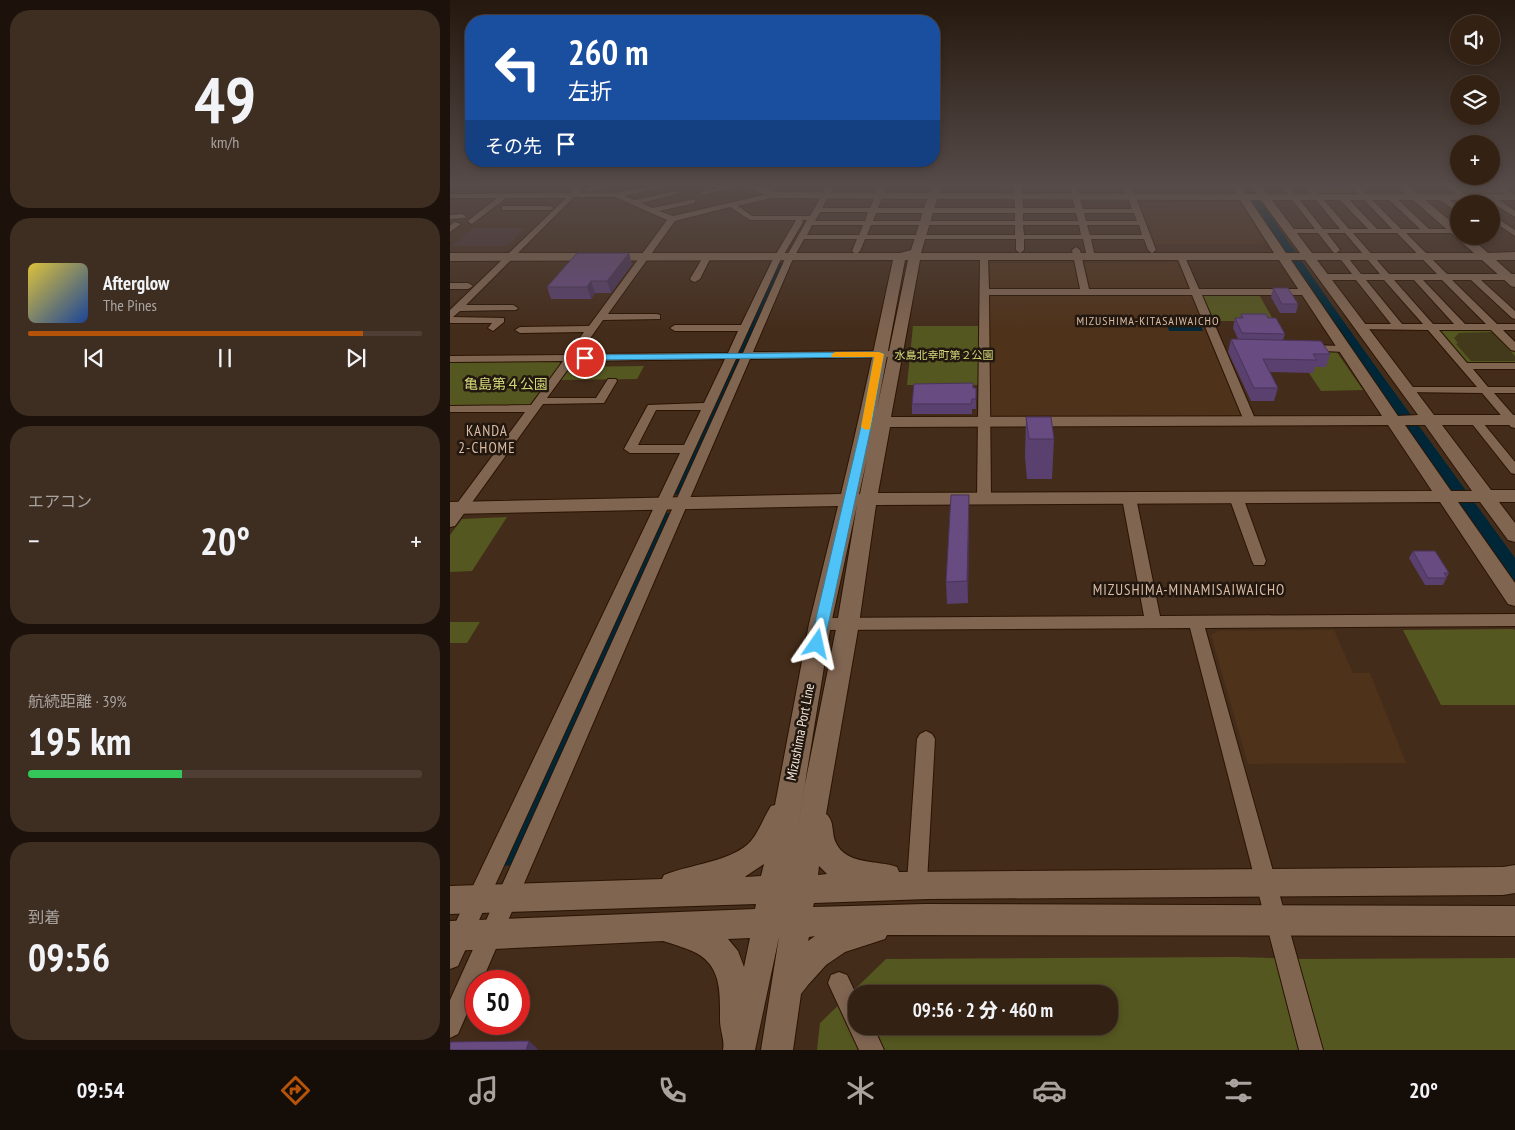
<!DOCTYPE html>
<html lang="ja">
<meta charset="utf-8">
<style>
:root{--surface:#332114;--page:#3e2e22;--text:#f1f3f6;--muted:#a9a3a0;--line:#4e3e34;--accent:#b45309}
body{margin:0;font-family:"PT Sans Narrow","Noto Sans JP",sans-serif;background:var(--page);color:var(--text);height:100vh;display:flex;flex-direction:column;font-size:19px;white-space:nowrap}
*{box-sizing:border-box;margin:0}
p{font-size:16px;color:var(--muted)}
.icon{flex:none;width:28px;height:28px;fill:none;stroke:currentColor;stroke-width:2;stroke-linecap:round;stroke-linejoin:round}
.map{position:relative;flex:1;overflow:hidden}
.side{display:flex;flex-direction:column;gap:10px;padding:10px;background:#1c120b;width:450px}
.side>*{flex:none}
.top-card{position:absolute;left:15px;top:15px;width:475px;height:152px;border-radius:20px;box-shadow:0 2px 8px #0003,0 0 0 1px var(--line);background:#1a4fa0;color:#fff;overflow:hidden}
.controls{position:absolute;left:1000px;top:15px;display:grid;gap:10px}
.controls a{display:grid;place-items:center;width:50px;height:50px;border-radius:50%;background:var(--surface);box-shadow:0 2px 8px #0003,0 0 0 1px var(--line);font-size:25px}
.speed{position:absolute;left:15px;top:970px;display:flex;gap:10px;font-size:25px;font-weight:700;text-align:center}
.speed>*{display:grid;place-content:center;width:65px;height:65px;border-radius:50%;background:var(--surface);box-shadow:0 2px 8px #0003,0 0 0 1px var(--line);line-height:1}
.speed .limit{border:8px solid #d22;background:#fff;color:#111}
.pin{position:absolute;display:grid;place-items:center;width:42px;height:42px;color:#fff;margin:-21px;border:2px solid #fff;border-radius:50%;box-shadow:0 1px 5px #0007}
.me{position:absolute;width:55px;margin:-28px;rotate:11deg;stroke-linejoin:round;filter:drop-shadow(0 0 4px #0008)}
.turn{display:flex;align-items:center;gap:18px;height:105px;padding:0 20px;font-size:22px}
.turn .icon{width:65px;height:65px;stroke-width:2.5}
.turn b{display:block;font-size:35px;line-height:42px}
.then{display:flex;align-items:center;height:48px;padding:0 20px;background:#0003;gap:10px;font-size:19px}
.big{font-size:38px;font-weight:800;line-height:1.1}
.side .tile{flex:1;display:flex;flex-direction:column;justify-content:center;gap:8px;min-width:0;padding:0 18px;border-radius:20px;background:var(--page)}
.side .dial{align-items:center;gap:0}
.dial b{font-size:65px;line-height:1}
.song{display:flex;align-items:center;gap:15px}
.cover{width:60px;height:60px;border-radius:8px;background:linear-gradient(135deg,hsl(50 70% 55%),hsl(220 70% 35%))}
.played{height:5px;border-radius:2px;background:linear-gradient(90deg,var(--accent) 85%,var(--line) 85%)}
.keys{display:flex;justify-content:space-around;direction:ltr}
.heat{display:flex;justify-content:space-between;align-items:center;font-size:28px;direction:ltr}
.charge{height:8px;border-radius:4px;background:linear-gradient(90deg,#34c759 39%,var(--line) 0)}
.trip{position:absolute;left:398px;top:985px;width:270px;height:50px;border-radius:20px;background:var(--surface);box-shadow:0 2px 8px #0003,0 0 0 1px var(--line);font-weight:800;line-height:50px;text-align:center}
.dock{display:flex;height:80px;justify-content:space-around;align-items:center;background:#140d08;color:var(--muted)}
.dock .icon{width:35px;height:35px}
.dock .active{color:var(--accent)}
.dock b{font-size:22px;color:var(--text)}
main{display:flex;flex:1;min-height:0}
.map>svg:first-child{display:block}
.commercial{fill:#493435}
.built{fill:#4f321a}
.green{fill:#555720;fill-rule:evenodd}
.sand{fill:#423a1a}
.water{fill:#002738}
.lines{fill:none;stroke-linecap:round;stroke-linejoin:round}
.stream-far2{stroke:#002738;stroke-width:2.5}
.stream-far1{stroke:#002738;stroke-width:3}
.stream{stroke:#002738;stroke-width:4}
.river{fill:#002738;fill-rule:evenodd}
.street-casing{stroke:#2a1403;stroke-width:2}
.secondary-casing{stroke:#2a1403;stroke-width:2}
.street{fill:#806551;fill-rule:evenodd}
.secondary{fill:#806551;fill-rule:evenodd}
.wall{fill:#59406e}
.shaded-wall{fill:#49345a}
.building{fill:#684b80;stroke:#49345a}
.route{fill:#4fc3f7;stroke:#337fa1}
.slow{fill:#f59e0b}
.labels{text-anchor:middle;stroke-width:5;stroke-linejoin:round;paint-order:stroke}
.far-park-label{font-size:11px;fill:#d2d778;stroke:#22180f}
.far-neighbourhood-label{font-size:12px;letter-spacing:1px;fill:#dabba5;stroke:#22180f}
.park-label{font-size:14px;fill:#d2d778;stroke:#22180f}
.street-label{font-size:14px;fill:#f5e6da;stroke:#22180f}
.neighbourhood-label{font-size:15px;letter-spacing:1px;fill:#dabba5;stroke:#22180f}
</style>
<main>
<section class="side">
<div class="tile dial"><b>49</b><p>km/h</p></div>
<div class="tile">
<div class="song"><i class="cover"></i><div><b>Afterglow</b><p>The Pines</p></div></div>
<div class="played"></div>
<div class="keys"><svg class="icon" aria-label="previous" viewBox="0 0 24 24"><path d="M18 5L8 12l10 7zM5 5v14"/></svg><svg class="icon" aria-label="pause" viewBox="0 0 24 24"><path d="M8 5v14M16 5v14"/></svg><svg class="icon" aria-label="next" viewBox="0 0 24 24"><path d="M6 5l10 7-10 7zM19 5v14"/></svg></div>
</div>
<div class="tile"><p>エアコン</p>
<div class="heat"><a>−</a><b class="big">20°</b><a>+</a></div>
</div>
<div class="tile"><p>航続距離 · 39%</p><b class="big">195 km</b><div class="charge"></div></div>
<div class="tile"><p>到着</p><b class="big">09:56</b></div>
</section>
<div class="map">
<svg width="1065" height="1050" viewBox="0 0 1065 1050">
<rect width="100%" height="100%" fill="#442c1a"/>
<path class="commercial" d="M23,228H75L57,246H2Z"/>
<g class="built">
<path d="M685,199H783L789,201L815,241L809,244H703Z"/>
<path d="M728,262L740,288L736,290L644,291L640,289L634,263Z"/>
<path d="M540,263H624L630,288L624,291H545L540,288Z"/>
<path d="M545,294H739L744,296L795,415L789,418H544L539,414V296Z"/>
<path d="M884,630L903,673H920L956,763L798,764L761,635L768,631Z"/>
</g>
<g class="green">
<path d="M858,184H899L910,196H868Z"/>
<path d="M1000,184H1041L1058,196L1016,195Z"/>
<path d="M808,293L824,321H761L749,294Z"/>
<path d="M463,326H531L532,385H457Z"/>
<path d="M987,329L1043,330L1065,352V364H1016Z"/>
<path d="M866,350L886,351L913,390L871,391L859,373H862L859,367Z"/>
<path d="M108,361L111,364L80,404L75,406L0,407V362Z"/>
<path d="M194,366L187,379L111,380L120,367Z"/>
<path d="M57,517L22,571L0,572V535L12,519Z"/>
<path d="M0,622H30L17,643H0Z"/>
<path d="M1063,629L1065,630V705H991L953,630Z"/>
<path d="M785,957L855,959L1065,958V1050H367L370,1023L436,959ZM406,994H659V1026H406Z"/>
</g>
<path class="sand" d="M1042,332L1065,356V361H1021L1006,344L1008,343L1004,338L1009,333Z"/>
<g class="water">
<path d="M328,263H334L230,494L223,495Z"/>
<path d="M716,321H749L753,331H719Z"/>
<path d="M215,513H223L64,865L52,866Z"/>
</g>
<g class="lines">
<path class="stream-far2" d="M797,184L867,286"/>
<path class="stream-far1" d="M866,285L958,415"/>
<path class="stream" d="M957,414L1065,566"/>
<path class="river" d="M787,184H799L899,330L1065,558V584L1056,582L885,333Z"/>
<g class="street-casing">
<g id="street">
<path d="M130,184H138L129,193H166L209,184H221L218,186L174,196L185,200L226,191L230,193L192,203L202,208L245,199V203L209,211L223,216L322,193L326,195L325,197L288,206L302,216H360L378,184L790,185L786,187H682L706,250L702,253L698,250L694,239H641L645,257L641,260L637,257L633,239H574V250L570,253L566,250V239H415L410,251L406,254L402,251L407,239H354L342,261L303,352L446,351L451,354L446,357L300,359L32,981H26V993L8,1034L0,1038V1000L290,359H286L8,966L0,969V934L230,453H180L174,449L198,405L254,403L275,359L124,361L97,398H146L158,379H166L167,381L154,403L93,404L5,526L0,527V513L75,412H0V406L81,405L113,361L0,362V356L118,355L134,332L70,333L65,330L70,327L139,326L217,220L165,197H124L16,305H63L68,308L66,310L10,311L3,317L54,318V322L43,331L38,328L42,323H0V310L116,198H56L22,224L18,222L19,220L47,198H0V194L121,193ZM384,186H429L420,208H372ZM437,186L564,187L565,208H428ZM572,187H620L625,208H573ZM627,187H674L682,209H633ZM280,207L300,220H346L322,261L291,325H225L220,328L225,331H288L278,353L129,354L153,320L210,319V315L207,314H158L225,221ZM370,212H418L415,221H365ZM426,213H565V221H423ZM573,213H626L628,221H573ZM634,213H684L687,221H636ZM352,220H357L334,261L293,353H288L330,261L353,222ZM362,225H413L409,235H357ZM421,225H565V235H417ZM573,225H629L631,235H574ZM637,225H689L692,235H640ZM206,410H251L234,445H188Z"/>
<path d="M156,184H170L139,191L135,189Z"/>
<path d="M283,184H295L253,195L249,193Z"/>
<path d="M830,184H837L873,229H890L853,184H860L899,229H918L889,199V195H895L927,229H942L899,184H906L951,229H970L936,197L943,195L979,229H1009V233H956L997,274H1065V280H1031L1065,311V319L1062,318L1021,280H1002L1047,324H1065V330H1053L1065,342V351L1061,350L1041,330H989L1017,363H1065V369H1023L1038,387H1065V393H1044L1065,417V428L1061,427L1032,393L952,392L950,390L956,387H1027L978,330L906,329V325L910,324H941L906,280H874L869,277L874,274H902L888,256L892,253L895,254L911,274H930L895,233H877L890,250L886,253L883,252L868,233H838V229H865ZM903,233H947L987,274H939ZM916,280H934L973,324H952ZM944,280H964L1004,324H983ZM973,280H992L1036,324H1015Z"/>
<path d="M994,184H1002L1029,204H1020Z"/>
<path d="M1040,184H1048L1065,195V200Z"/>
<path d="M988,195H994L1009,207V213L988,199Z"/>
<path d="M1036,195H1042L1065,211V217L1036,199Z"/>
<path d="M52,206H100L104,208L100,210H52Z"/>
<path d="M12,214L16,216L15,218L0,219V215Z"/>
<path d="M1041,214L1065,230V236L1041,220Z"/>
<path d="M4,222L11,224L0,232V226Z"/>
<path d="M626,247L630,250L639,289H740L727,257L731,254L735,257L749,289H856L861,292L856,295H752L806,421L800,425L794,421L742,295H539L541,498L539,501H529L527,498L530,256L534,253L538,256L539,289H630L622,250Z"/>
<path d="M257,254L261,257L250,279L245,282L242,281L240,279L253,257Z"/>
<path d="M0,283H18L23,286L18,289H0Z"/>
<path d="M858,345L894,346L899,349L894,352L854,350L853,348Z"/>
<path d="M1025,416L1029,418L1065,462V474L1061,473L1019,420Z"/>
<path d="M786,493L793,497L816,561L814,565H804L802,561L779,497Z"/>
<path d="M679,494L686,498L710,616L1065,614V626L755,628L873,1050H849L740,628L370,630L364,628L362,624L364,620L370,618L694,616L672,498Z"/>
<path d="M476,731L482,734L485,739L477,882L474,889L467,892L460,889L457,882L467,739L470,734Z"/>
<path d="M389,972L397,975L406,994V1026H423L434,1050H409L378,983L381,975Z"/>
</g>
</g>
<g class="secondary-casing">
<g id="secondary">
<path d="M0,184H9L0,190Z"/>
<path d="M291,184H304L324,192L479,193L482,184H492L489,193L786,194L780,184H790L796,194H807L800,184H810L817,194H955L945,184H956L968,194H1065V200H975L1009,228V236H1019L1038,253L1065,252V260H1046L1065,277V287L1061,286L1032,260H867L984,415H1065V425H992L1041,490H1065V502H1049L1065,523V542L1058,540L1030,502H1008L1065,583V606L1058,604L990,502L426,505L409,624L376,814C385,821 381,833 386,843C396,865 428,860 447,867L449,872L1053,867L1065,865V893L1053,895L478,899L364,903L363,907L475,904L1065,906V936L437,935L435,939L395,952L376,965L358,985L351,994L343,1050H311L329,937L305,1050H273C275,1040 270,1031 270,1020C270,992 272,964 242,951C233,947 223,944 213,941L0,951V921L305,909L306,904L0,914V886L212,879L214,875C238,865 284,861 301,841C309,831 314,817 321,806L325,805L359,624L388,506L0,514V502L391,494C410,417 426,338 443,260L0,261V253H450L461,250L477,199L322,198ZM487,199L790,200L824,253H471ZM800,200H811L850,253H836ZM822,200H963L1024,253H862ZM455,260H458L427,409ZM470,260H829L932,416L441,417ZM841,260H855L968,415L948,416ZM938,425L982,491L428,493L440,427ZM955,425H975L1022,491H1001ZM417,459L410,494H409ZM407,505L387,624L354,789L340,875L381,624ZM314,864L311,876L295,877L296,876ZM369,866L377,874L368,875ZM359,937L365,936L358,941ZM300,938L294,967L288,951L278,939Z"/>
</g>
</g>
<use href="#street" class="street"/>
<use href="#secondary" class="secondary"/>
</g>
<g class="wall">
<path d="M182,264L161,293H145L141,299H101L97,287Z"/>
<path d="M823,288L848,304L846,313H830L821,297Z"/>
<path d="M791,314L818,318L835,334L833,340L880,354L876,367H865L863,373L820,372L828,388L824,401H801L778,352L781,339H788L783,328L785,318H790Z"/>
<path d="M523,388H526V409H522V414H462V404Z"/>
<path d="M576,417L604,439L602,479H577L575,457Z"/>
<path d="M519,495L518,603L497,604L496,582Z"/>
<path d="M963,551L999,573L993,585H975L959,558Z"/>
</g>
<g class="shaded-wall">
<path d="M179,253L182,264L161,293L157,281Z"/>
<path d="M141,281L145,293L141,299L137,287Z"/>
<path d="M519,495V516L518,603L517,581Z"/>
<path d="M79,1041L88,1049L87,1050H76Z"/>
</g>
<g class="building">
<path d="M127,253H179L157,281H141L137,287H97Z"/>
<path d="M823,288H838L848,304H832Z"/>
<path d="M791,314H816L818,318H826L835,334L792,333L785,318H793Z"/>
<path d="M781,339L871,341L880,354H863L867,360L813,359L828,388H804Z"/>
<path d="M523,383V388H526V399H522L521,404H462L464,384Z"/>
<path d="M576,417H601L604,439H579Z"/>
<path d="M501,495H519L517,581L496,582Z"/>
<path d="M963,551H985L999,573H994L997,578H978Z"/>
<path d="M79,1041L76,1050H0V1042Z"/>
</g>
<linearGradient id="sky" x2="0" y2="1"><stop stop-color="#25180e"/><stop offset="0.56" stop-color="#564b49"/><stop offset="1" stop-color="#564b49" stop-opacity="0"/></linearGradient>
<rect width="1065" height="331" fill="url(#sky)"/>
<path class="route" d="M429,352L434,354L422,422L374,644L372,647H362L360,644L412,422L424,357L135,360L130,358L135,355Z"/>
<path class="slow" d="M385,352H429L434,354L420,429L416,430L411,427L424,357H382L381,355Z"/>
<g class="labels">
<g class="far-park-label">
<text x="494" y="359">水島北幸町第２公園</text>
</g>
<g class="far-neighbourhood-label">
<text x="698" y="325">MIZUSHIMA-KITASAIWAICHO</text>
</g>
<g class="park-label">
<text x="56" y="389">亀島第４公園</text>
</g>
<g class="street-label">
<text transform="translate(350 732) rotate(-79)" y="5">Mizushima Port Line</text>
</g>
<g class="neighbourhood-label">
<text x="37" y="436">KANDA<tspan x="37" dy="17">2-CHOME</tspan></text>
<text x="739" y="595">MIZUSHIMA-MINAMISAIWAICHO</text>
</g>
</g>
</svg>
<div class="controls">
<a><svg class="icon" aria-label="sound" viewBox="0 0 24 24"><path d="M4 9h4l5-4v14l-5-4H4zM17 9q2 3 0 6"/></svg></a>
<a><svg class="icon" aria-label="layers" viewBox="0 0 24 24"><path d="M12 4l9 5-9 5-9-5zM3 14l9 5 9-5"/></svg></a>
<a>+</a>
<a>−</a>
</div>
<div class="speed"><div class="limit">50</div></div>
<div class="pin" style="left:135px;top:358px;background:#d93025"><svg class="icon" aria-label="arrive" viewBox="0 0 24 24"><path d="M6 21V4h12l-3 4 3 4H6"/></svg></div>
<svg class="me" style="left:367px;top:644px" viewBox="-20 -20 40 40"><path d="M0-17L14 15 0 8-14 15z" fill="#4fc3f7" stroke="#fff" stroke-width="4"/></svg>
<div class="trip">09:56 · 2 分 · 460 m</div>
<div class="top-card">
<div class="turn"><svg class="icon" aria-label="left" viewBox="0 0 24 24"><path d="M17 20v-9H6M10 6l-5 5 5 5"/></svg><div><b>260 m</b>左折</div></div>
<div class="then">その先<svg class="icon" aria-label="arrive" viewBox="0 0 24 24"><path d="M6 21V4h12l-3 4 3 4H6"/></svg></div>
</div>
</div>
</main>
<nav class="dock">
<b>09:54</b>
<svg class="icon active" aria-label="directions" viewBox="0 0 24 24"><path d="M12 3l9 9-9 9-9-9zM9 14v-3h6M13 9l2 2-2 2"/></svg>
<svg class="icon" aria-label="music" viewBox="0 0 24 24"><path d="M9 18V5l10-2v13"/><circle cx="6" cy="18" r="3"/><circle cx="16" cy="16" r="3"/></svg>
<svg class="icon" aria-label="phone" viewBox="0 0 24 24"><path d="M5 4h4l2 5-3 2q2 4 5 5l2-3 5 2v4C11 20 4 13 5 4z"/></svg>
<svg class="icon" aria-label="climate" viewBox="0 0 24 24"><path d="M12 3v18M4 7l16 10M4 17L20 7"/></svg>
<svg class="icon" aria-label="car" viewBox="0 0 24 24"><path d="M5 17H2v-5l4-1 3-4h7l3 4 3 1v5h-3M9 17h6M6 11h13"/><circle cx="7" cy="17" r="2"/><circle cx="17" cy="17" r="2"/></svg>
<svg class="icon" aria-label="filters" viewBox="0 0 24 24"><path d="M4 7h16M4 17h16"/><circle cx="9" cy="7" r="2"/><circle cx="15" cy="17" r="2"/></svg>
<b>20°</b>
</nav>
